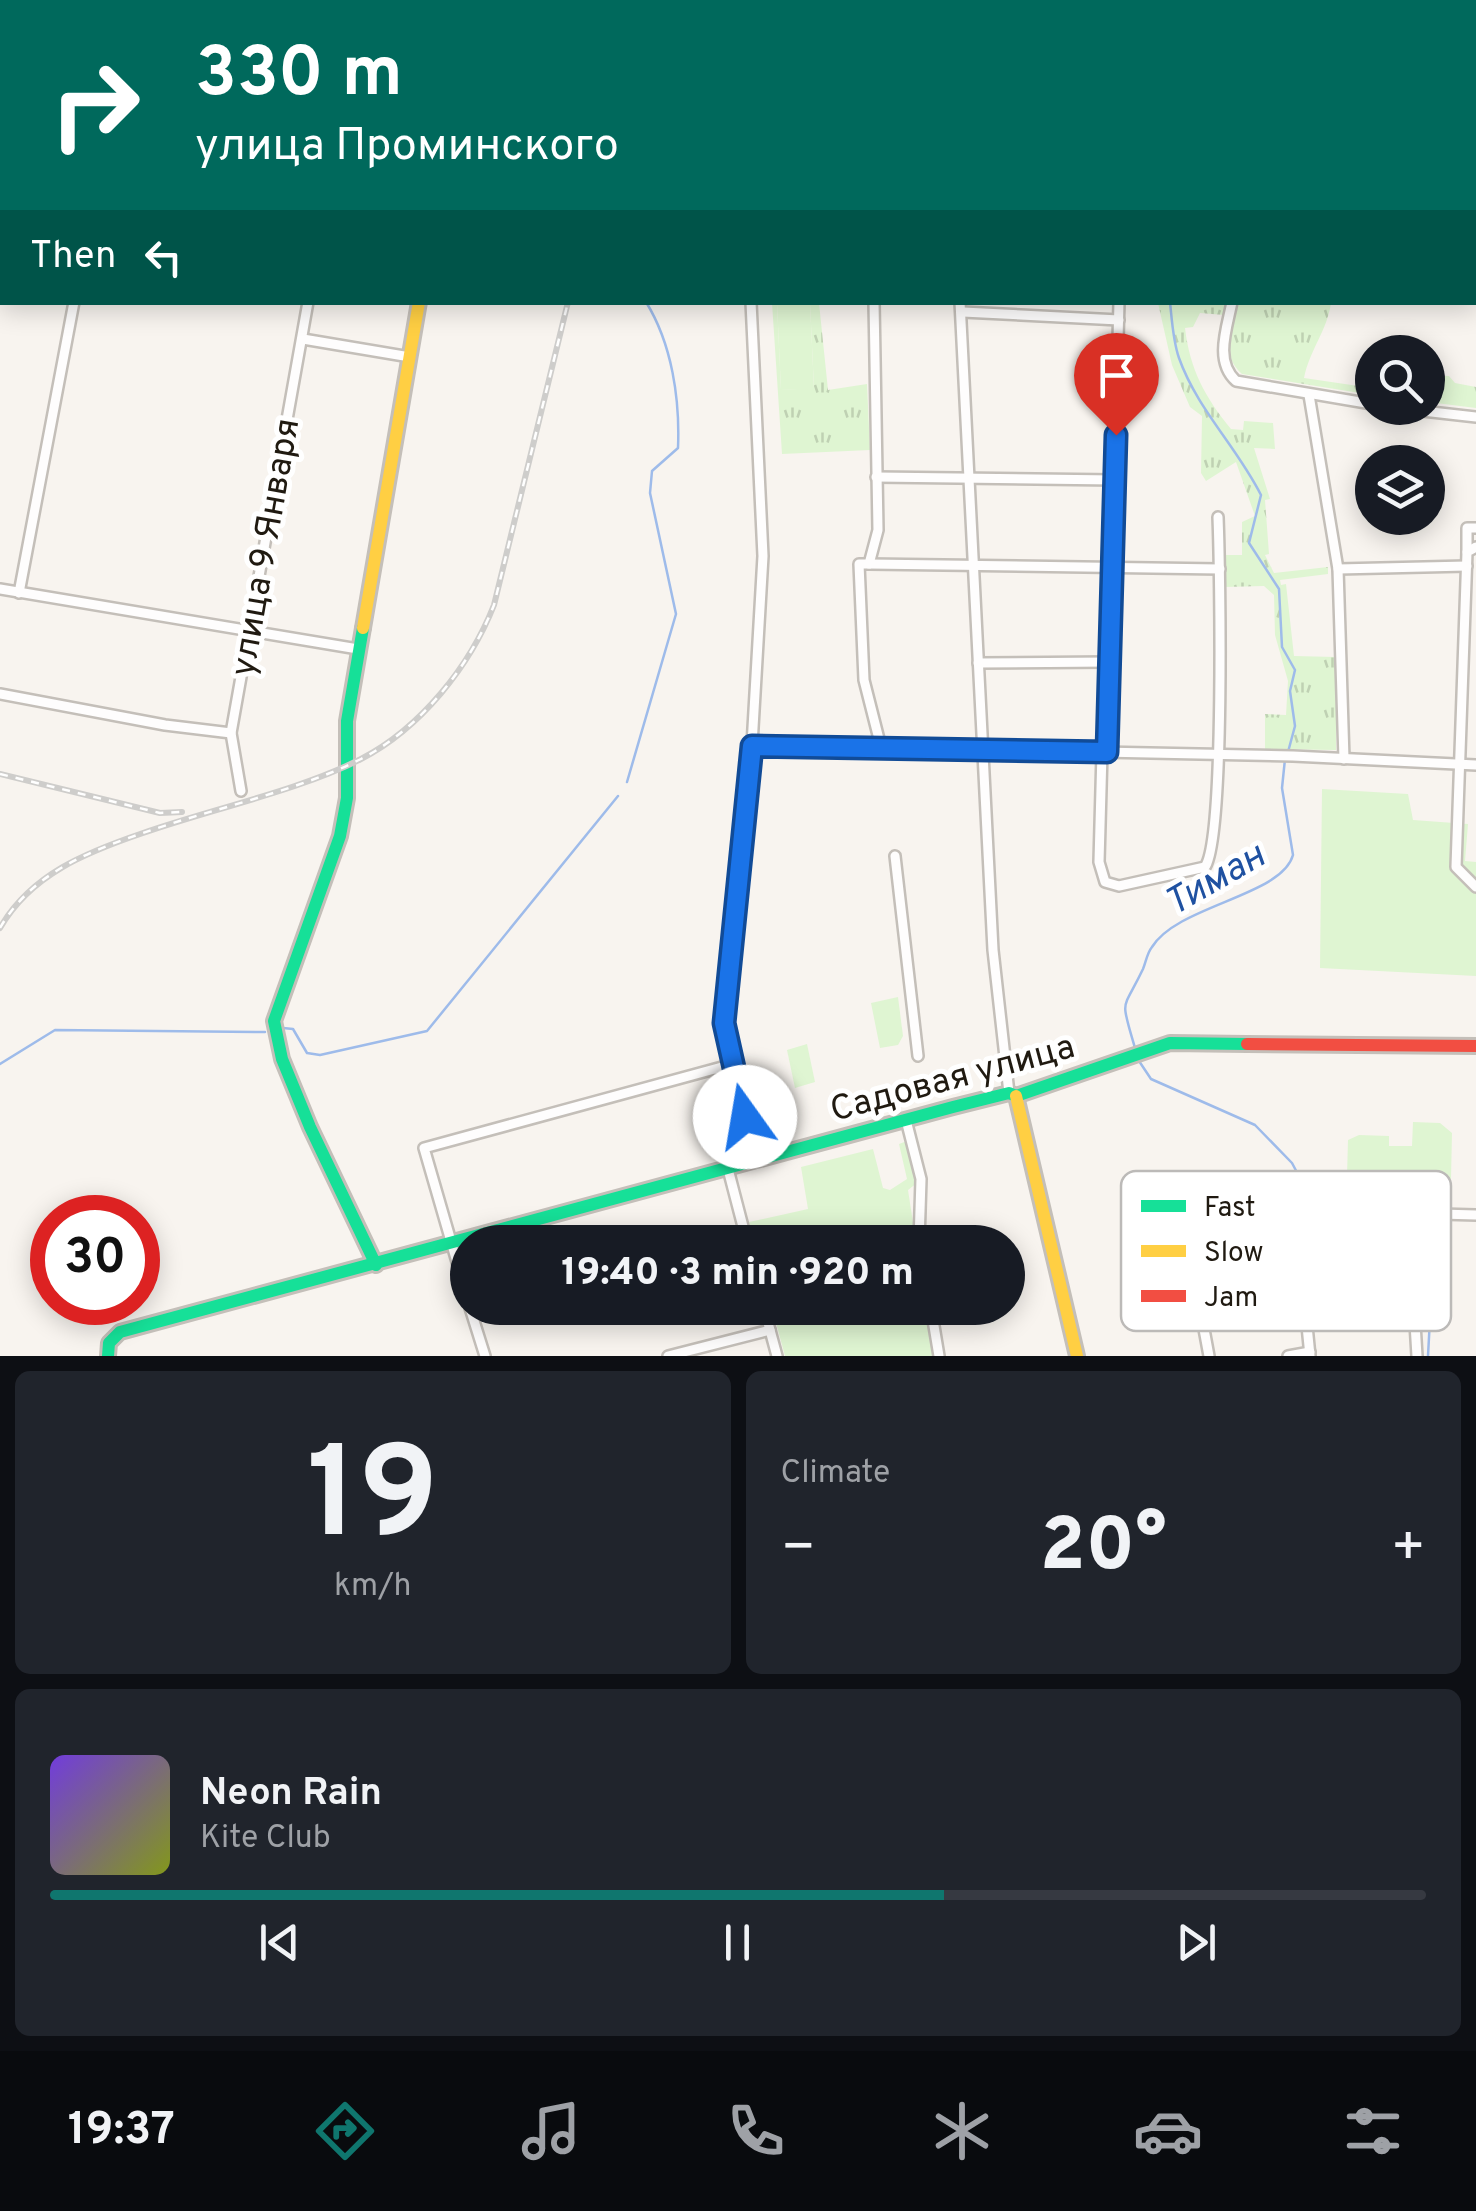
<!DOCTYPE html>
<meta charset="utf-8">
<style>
:root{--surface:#171b24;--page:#20242c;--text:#f1f3f6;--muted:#9ea1a6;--line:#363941;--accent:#0f766e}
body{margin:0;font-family:Overpass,sans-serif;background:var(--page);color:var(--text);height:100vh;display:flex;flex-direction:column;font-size:38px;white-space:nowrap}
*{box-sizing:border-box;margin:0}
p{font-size:32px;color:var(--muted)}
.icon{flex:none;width:55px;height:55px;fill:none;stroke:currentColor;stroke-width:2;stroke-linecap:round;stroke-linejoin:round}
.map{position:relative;height:1356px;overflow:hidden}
.side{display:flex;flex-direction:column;gap:15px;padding:15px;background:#0d0f14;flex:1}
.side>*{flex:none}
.top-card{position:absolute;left:0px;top:0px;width:1478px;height:305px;box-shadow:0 5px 25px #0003;background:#00695c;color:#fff;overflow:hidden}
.buttons{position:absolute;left:1355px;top:335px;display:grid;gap:20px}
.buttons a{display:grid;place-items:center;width:90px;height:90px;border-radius:50%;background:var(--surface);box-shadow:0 5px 25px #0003;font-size:50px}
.speed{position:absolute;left:30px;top:1195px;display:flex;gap:20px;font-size:50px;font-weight:700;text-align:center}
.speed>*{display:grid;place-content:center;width:130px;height:130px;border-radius:50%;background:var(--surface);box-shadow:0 5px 25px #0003;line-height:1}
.speed .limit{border:15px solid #d22;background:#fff;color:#111}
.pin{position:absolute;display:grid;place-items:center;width:85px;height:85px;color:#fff;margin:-102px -42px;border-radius:50% 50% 50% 0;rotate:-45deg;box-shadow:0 0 10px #0007}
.pin .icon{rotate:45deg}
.me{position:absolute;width:110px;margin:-55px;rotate:347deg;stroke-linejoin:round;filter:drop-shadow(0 0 8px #0008)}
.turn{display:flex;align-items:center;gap:35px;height:210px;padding:0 30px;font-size:45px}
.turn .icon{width:130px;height:130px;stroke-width:2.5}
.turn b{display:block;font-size:70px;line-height:85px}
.then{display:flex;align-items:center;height:95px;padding:0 30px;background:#0003;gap:20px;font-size:38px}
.big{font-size:75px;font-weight:800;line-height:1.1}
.side .widget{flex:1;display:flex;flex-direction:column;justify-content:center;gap:15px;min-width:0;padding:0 35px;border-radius:15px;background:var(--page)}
.side .dial{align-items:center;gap:0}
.dial b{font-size:130px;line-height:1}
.song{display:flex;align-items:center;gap:30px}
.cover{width:120px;height:120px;border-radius:15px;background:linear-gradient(135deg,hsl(260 70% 55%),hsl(70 70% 35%))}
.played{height:10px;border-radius:5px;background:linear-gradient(90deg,var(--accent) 65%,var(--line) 65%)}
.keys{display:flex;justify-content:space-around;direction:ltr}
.heat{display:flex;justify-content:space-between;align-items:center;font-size:55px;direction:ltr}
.side .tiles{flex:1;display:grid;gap:15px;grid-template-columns:1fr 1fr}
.widget:last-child{grid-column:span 2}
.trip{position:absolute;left:450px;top:1225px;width:575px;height:100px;border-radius:50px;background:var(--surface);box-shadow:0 5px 25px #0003;font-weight:800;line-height:100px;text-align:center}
.dock{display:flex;height:160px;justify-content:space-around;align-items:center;background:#090b0e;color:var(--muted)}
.dock .icon{width:70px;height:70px}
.dock .current{color:var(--accent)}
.dock b{font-size:45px;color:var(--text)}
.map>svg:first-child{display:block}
.grass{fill:url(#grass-tufts)}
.green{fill:#dff5d2}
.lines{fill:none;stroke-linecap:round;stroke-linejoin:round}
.stream{stroke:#9ebbea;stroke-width:2.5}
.street-casing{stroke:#c4bfb9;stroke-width:14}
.fast-casing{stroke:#c4bfb9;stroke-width:18}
.slow-casing{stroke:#c4bfb9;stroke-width:18}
.jam-casing{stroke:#c4bfb9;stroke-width:18}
.street{stroke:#fefdfd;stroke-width:9}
.fast{stroke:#16e098;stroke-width:12}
.slow{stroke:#ffcf43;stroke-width:12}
.jam{stroke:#f24e42;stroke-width:12}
.rail-casing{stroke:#cecdcb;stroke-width:6}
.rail{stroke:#fff;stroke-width:2.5;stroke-dasharray:8;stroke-linecap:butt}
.route-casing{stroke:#114b97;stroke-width:25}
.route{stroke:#1a73e8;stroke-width:18}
.labels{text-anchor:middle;stroke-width:10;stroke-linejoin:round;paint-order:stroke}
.street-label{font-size:35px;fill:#201a11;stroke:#fff}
.water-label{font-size:38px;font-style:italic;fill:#1f51a1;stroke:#fff}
.key{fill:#fff;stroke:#bcbab8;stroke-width:2.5}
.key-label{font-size:28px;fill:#201a11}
</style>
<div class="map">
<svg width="1476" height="1356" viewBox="0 0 1476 1356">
<defs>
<pattern id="grass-tufts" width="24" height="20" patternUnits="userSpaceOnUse" patternTransform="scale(2.5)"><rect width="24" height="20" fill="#dff5d2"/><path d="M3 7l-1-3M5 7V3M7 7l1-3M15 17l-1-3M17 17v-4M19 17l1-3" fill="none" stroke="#bfd1b3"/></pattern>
</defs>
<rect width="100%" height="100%" fill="#f8f4ef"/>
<g class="grass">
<path d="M772,303H777L781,390L814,388L810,303H819L828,390L867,384L870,450L782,454Z"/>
<path d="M1158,303H1227L1224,315L1200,313L1193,327L1185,328C1190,370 1205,397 1231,429L1243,430L1244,421L1273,423L1275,449L1254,448L1270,499L1265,500L1269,554L1265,555L1274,573L1328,567V574L1280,580L1281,585L1286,584L1294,656L1336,657V750L1265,749V714L1286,715L1288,681L1275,635L1274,595L1264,586L1225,587L1224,555H1242V522L1255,516L1236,462L1206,481L1201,473L1202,416L1190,407L1172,365Z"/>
<path d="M1239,303H1331C1327,331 1310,349 1304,378L1372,388V395L1242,374C1219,354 1232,328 1239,303Z"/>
<path d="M1428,375L1449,376L1455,383L1476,387V408L1428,402Z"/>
</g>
<g class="green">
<path d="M777,303H810L814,389L781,390Z"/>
<path d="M1322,789L1408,794L1413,820L1468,824L1465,861L1476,862V976L1320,968Z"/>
<path d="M898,997L903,1036L898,1045L880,1048L871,1003Z"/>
<path d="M807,1044L815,1082L795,1088L787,1050Z"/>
<path d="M1413,1122L1440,1123L1452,1133L1451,1179L1347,1176L1348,1140L1359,1135L1389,1136V1146H1412Z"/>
<path d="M907,1141L917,1183L908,1190L916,1242H754L749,1222L808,1209L801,1167L873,1149L883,1188L890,1190L907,1179L899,1144Z"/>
<path d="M772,1308H926L934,1356H785Z"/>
</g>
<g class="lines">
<g class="stream">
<path d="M612,0L613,2"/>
<path d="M993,0V2"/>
<path d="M1170,302C1172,321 1173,341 1179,358C1197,409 1237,447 1261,495L1249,543L1279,589L1282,647L1295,670L1290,691L1295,726L1288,752"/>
<path d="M627,782L676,614L650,493L652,471L678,448C680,399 672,344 646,302"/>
<path d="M283,1028L293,1029L307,1053L320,1055L427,1031L618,796"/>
<path d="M1135,1048C1120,996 1122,1013 1143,969C1146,962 1147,953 1152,947C1178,905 1282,896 1293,855L1282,788L1285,759"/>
<path d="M1139,1061L1151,1079L1255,1125L1292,1163L1318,1212L1365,1241L1392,1240L1418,1252L1432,1281L1428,1356"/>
<path d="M0,1064L55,1030L265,1032"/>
</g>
<g class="street-casing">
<g id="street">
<path d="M719,0L720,2"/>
<path d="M849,0V2"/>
<path d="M934,0V2"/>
<path d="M1126,0V2"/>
<path d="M121,2V0"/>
<path d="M483,2V0"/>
<path d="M0,120L2,121"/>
<path d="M751,302L763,556L752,745L724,1023L755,1162"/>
<path d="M874,302L878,530L869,564H859L864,680L881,747"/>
<path d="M960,302L993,950L1009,1093"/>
<path d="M1232,302C1227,328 1214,361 1236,381L1372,404"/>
<path d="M963,312L1119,320"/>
<path d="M303,339L410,357"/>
<path d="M1309,395L1338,569L1344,759"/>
<path d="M1396,408L1476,417"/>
<path d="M876,477L1115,480"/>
<path d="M1476,547L1467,552L1456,867L1476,887"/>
<path d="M1467,552V528H1476"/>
<path d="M869,564L1220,569"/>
<path d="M1338,569L1467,566"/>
<path d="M0,589L358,649"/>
<path d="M19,593L74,302"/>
<path d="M978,663L1110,662"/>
<path d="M0,694L165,725L231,733"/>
<path d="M752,745L1293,756L1476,765"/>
<path d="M1102,752L1099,862L1105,882L1119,886L1205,867C1225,838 1220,567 1218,517"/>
<path d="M1107,753L1119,302"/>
<path d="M241,791L231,733L308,302"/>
<path d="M895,856L918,1056"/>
<path d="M906,1120L921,1179L919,1242"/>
<path d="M728,1169L747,1242"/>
<path d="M1333,1211L1476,1215"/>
<path d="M1298,1235L1310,1356"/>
<path d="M1411,1258L1417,1356"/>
<path d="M1196,1286L1209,1356"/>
<path d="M468,1300L424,1148L733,1064"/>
<path d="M470,1308L485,1356"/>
<path d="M764,1308L777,1356"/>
<path d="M931,1308L939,1356"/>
<path d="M668,1356L770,1330"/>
<path d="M1288,1356L1310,1352"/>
</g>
</g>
<g class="fast-casing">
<g id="fast">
<path d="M363,628L347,721V798L340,836L274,1021L282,1059L310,1127L376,1265"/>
<path d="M108,1356L109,1343L120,1332L953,1107L1009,1093L1016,1096L1170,1043L1247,1044"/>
</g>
</g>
<g class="slow-casing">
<g id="slow">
<path d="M363,628L419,302"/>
<path d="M1016,1096L1077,1356"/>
</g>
</g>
<g class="jam-casing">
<path id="jam" d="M1247,1044L1476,1046"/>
</g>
<use href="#street" class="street"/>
<use href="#fast" class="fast"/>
<use href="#slow" class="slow"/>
<use href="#jam" class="jam"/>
<g class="rail-casing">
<g id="rail">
<path d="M596,0L597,2"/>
<path d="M1475,21H1476"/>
<path d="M1475,196H1476"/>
<path d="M0,774L160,813L182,812"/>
<path d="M0,928C31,874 87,852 143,833C211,809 298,791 361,759C421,728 470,666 494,605L568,302"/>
</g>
</g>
<use href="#rail" class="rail"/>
</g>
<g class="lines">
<g class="route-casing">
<path id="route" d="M745,1117L724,1023L752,746L1107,752L1116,435"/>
</g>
<use href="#route" class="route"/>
</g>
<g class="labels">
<g class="street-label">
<text transform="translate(264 547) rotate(-80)" y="12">улица 9 Января</text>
<text transform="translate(952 1077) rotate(-15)" y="12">Садовая улица</text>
</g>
<g class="water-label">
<text transform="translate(1214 878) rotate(-30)" y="13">Тиман</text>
</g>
</g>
<rect x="1121" y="1171" width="330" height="160" rx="15" class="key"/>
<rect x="1141" y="1200" width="45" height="12" fill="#16e098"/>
<rect x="1141" y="1245" width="45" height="12" fill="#ffcf43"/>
<rect x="1141" y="1290" width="45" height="12" fill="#f24e42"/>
<g class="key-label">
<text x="1204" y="1216">Fast</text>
<text x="1204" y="1261">Slow</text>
<text x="1204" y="1306">Jam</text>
</g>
</svg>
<div class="buttons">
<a><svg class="icon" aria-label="search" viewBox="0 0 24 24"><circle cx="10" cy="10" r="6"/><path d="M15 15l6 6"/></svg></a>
<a><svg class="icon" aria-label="layers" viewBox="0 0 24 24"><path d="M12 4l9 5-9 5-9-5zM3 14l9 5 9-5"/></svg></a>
</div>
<div class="speed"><div class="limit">30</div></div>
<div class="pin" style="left:1116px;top:435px;background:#d93025"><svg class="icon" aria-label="arrive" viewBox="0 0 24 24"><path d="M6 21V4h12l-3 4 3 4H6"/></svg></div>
<svg class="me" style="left:745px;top:1117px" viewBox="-20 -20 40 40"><circle r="19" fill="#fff"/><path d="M0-13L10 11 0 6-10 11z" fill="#1a73e8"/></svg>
<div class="trip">19:40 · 3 min · 920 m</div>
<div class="top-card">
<div class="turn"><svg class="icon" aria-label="right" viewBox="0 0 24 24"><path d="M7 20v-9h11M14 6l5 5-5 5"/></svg><div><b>330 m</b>улица Проминского</div></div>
<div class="then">Then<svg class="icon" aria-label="left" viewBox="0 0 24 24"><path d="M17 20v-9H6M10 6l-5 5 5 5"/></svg></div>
</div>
</div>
<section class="side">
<div class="tiles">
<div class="widget dial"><b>19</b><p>km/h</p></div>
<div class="widget"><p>Climate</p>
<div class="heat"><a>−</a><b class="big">20°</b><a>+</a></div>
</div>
<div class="widget">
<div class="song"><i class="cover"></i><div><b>Neon Rain</b><p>Kite Club</p></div></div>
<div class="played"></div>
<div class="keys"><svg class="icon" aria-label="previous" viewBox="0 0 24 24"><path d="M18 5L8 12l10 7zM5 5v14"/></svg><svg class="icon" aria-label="pause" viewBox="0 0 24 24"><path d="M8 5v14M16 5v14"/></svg><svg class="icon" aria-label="next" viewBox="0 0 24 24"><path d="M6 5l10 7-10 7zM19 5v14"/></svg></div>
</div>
</div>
</section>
<nav class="dock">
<b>19:37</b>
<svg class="icon current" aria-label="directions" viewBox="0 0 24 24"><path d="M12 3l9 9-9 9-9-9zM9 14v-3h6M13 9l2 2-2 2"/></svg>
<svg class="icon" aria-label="music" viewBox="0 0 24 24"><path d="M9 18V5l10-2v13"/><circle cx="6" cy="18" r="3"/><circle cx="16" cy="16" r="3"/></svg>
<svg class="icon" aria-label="phone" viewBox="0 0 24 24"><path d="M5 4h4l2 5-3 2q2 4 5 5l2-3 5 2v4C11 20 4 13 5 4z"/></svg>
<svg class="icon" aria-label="climate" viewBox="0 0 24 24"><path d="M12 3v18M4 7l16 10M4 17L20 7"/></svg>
<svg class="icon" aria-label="car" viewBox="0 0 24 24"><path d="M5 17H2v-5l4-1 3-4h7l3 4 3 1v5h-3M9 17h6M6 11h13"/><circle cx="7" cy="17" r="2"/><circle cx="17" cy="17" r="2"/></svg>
<svg class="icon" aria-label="filters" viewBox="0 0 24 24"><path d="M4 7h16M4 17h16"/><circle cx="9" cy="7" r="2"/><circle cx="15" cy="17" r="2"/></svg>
</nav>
